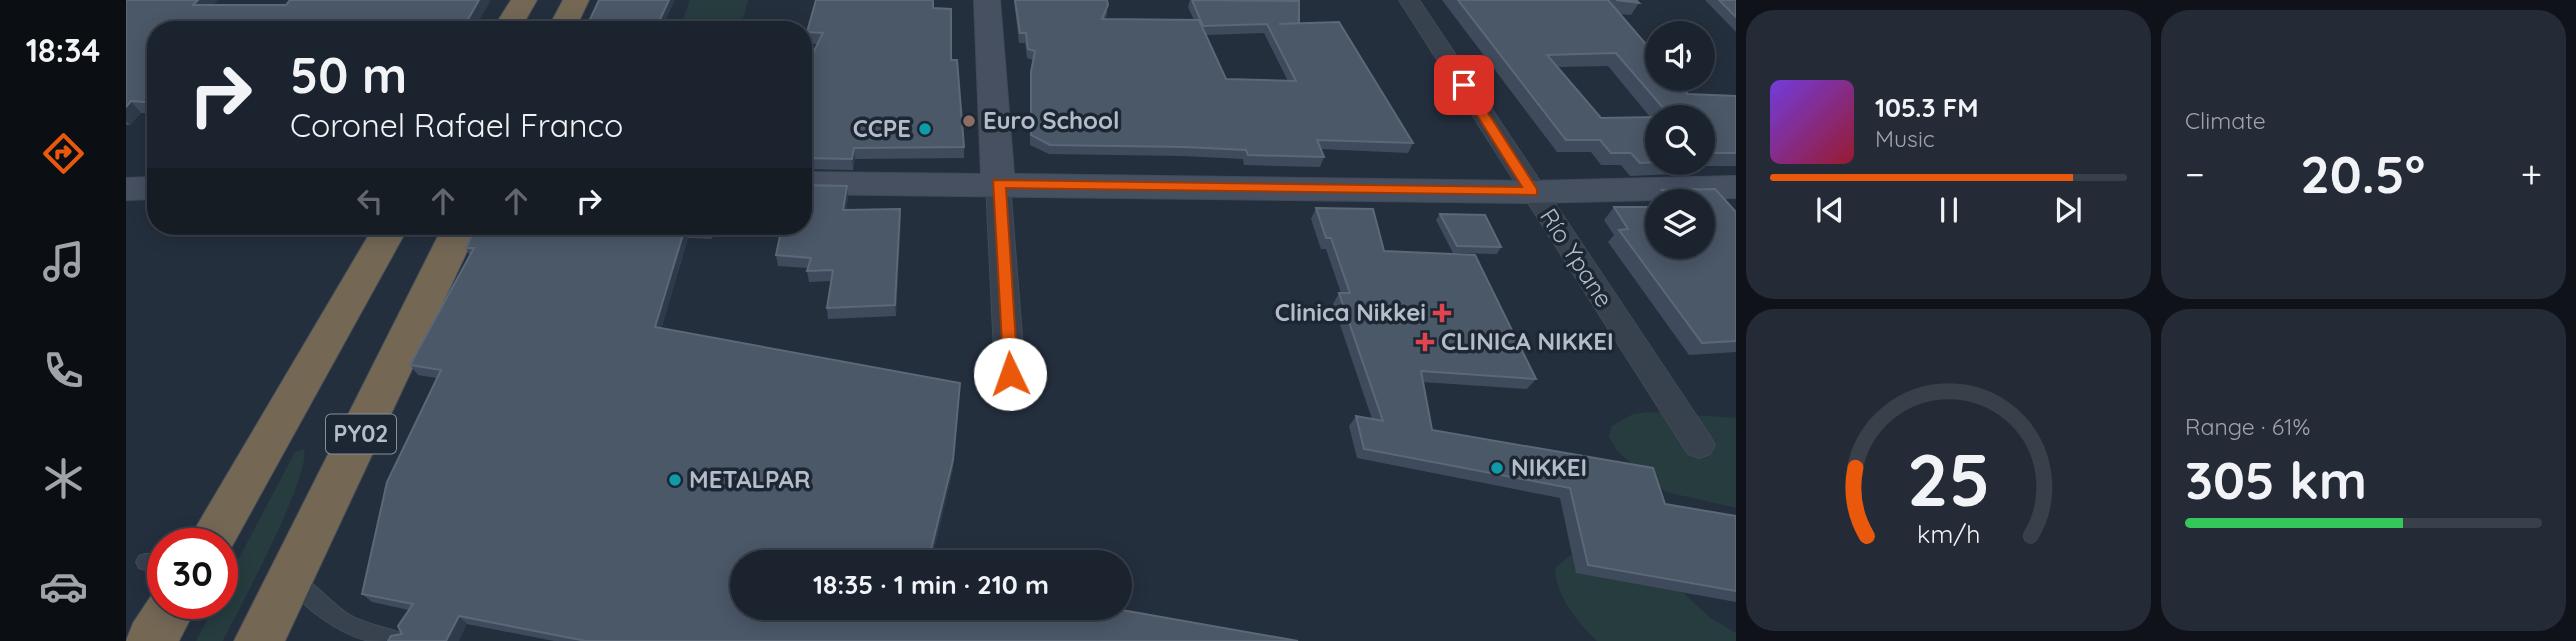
<!DOCTYPE html>
<meta charset="utf-8">
<style>
:root{--surface:#1b232e;--page:#242b36;--text:#f1f3f6;--muted:#a0a4aa;--line:#39404a;--accent:#ea580c}
body{margin:0;font-family:Quicksand,sans-serif;background:var(--page);color:var(--text);height:100vh;display:flex;flex-direction:column;font-size:26px;white-space:nowrap}
*{box-sizing:border-box;margin:0}
p{font-size:23px;color:var(--muted)}
.icon{flex:none;width:38px;height:38px;fill:none;stroke:currentColor;stroke-width:2;stroke-linecap:round;stroke-linejoin:round}
.map{position:relative;flex:1;overflow:hidden}
.drawer{display:flex;flex-direction:column;gap:10px;padding:10px;background:#0f1319;width:840px}
.drawer>*{flex:none}
.guide{position:absolute;left:21px;top:21px;width:665px;height:214px;border-radius:28px;box-shadow:0 4px 18px #0003,0 0 0 2px var(--line);background:#1b232e;color:var(--text);overflow:hidden}
.tools{position:absolute;left:1519px;top:21px;display:grid;gap:14px}
.tools a{display:grid;place-items:center;width:70px;height:70px;border-radius:50%;background:var(--surface);box-shadow:0 4px 18px #0003,0 0 0 2px var(--line);font-size:35px}
.speed{position:absolute;left:21px;top:528px;display:flex;gap:14px;font-size:35px;font-weight:700;text-align:center}
.speed>*{display:grid;place-content:center;width:91px;height:91px;border-radius:50%;background:var(--surface);box-shadow:0 4px 18px #0003,0 0 0 2px var(--line);line-height:1}
.speed .limit{border:10px solid #d22;background:#fff;color:#111}
.pin{position:absolute;display:grid;place-items:center;width:60px;height:60px;color:#fff;margin:-30px;border-radius:14px;box-shadow:0 4px 10px #0006}
.me{position:absolute;width:77px;margin:-38px;rotate:357deg;stroke-linejoin:round;filter:drop-shadow(0 0 5px #0008)}
.turn{display:flex;align-items:center;gap:24px;height:147px;padding:0 28px;font-size:32px}
.turn .icon{width:91px;height:91px;stroke-width:2.5}
.turn b{display:block;font-size:49px;line-height:60px}
.lanes{display:flex;align-items:center;height:66px;padding:0 28px;background:#0003;justify-content:center;gap:35px;direction:ltr}
.lanes .off{opacity:.35}
.big{font-size:52px;font-weight:800;line-height:1.1}
.drawer .tile{flex:1;display:flex;flex-direction:column;justify-content:center;gap:10px;min-width:0;padding:0 24px;border-radius:28px;background:var(--page)}
.drawer .dial{align-items:center;gap:0}
.dial svg{height:182px;overflow:visible;fill:none;stroke:var(--line);stroke-width:7;stroke-linecap:round;text-anchor:middle}
.dial text{fill:var(--text);stroke:none}
.song{display:flex;align-items:center;gap:21px}
.cover{width:84px;height:84px;border-radius:10px;background:linear-gradient(135deg,hsl(260 70% 55%),hsl(350 70% 35%))}
.played{height:7px;border-radius:4px;background:linear-gradient(90deg,var(--accent) 85%,var(--line) 85%)}
.keys{display:flex;justify-content:space-around;direction:ltr}
.heat{display:flex;justify-content:space-between;align-items:center;font-size:38px;direction:ltr}
.charge{height:10px;border-radius:5px;background:linear-gradient(90deg,#34c759 61%,var(--line) 0)}
.drawer .tiles{flex:1;display:grid;gap:10px;grid-template-columns:repeat(2,1fr)}
.trip{position:absolute;left:604px;top:550px;width:402px;height:70px;border-radius:35px;background:var(--surface);box-shadow:0 4px 18px #0003,0 0 0 2px var(--line);font-weight:800;line-height:70px;text-align:center}
main{display:flex;flex:1;min-height:0}
.tab-bar{display:flex;flex-direction:column;width:126px;justify-content:space-around;align-items:center;background:#0b0e12;color:var(--muted)}
.tab-bar .icon{width:49px;height:49px}
.tab-bar .selected{color:var(--accent)}
.tab-bar b{font-size:32px;color:var(--text)}
.map>svg:first-child{display:block}
.green{fill:#263c3f}
.lines{fill:none;stroke-linecap:round;stroke-linejoin:round}
.lane-casing{stroke:#414a57;stroke-width:2}
.street-casing{stroke:#414a57;stroke-width:2}
.secondary-casing{stroke:#414a57;stroke-width:2}
.highway-casing{stroke:#434c59;stroke-width:2}
.lane{fill:#38414e;fill-rule:evenodd}
.street{fill:#38414e;fill-rule:evenodd}
.secondary{fill:#465061;fill-rule:evenodd}
.highway{fill:#746855;fill-rule:evenodd}
.wall{fill:#3f4b5c;fill-rule:evenodd}
.shaded-wall{fill:#2f3b4b}
.building{fill:#4b5868;stroke:#5c6777;stroke-width:2}
.route{fill:#ea580c;stroke:#983908;stroke-width:2}
.education-dot{fill:#8d6e63;stroke:#1d2633;stroke-width:2.5}
.culture-dot{fill:#0f9aa8;stroke:#1d2633;stroke-width:2.5}
.health-dot{fill:#e0444e;stroke:#1d2633;stroke-width:2.5}
.labels{text-anchor:middle;stroke-width:7;stroke-linejoin:round;paint-order:stroke}
.shield{fill:#1d2633;stroke:#878f9c;stroke-width:2}
.shield-label{font-size:23px;font-weight:bold;fill:#b4bcc9}
.poi-label{font-size:24px;font-weight:bold;fill:#b4bcc9;stroke:#1d2633;text-anchor:start}
.street-label{font-size:24px;fill:#b4bcc9;stroke:#1d2633}
</style>
<main>
<nav class="tab-bar">
<b>18:34</b>
<svg class="icon selected" aria-label="directions" viewBox="0 0 24 24"><path d="M12 3l9 9-9 9-9-9zM9 14v-3h6M13 9l2 2-2 2"/></svg>
<svg class="icon" aria-label="music" viewBox="0 0 24 24"><path d="M9 18V5l10-2v13"/><circle cx="6" cy="18" r="3"/><circle cx="16" cy="16" r="3"/></svg>
<svg class="icon" aria-label="phone" viewBox="0 0 24 24"><path d="M5 4h4l2 5-3 2q2 4 5 5l2-3 5 2v4C11 20 4 13 5 4z"/></svg>
<svg class="icon" aria-label="climate" viewBox="0 0 24 24"><path d="M12 3v18M4 7l16 10M4 17L20 7"/></svg>
<svg class="icon" aria-label="car" viewBox="0 0 24 24"><path d="M5 17H2v-5l4-1 3-4h7l3 4 3 1v5h-3M9 17h6M6 11h13"/><circle cx="7" cy="17" r="2"/><circle cx="17" cy="17" r="2"/></svg>
</nav>
<div class="map">
<svg width="1610" height="641" viewBox="0 0 1610 641">
<rect width="100%" height="100%" fill="#242f3e"/>
<g class="green">
<path d="M564,0H622L614,30H553Z"/>
<path d="M1522,412L1610,418V508L1540,492L1491,451L1483,437L1486,426L1507,414Z"/>
<path d="M178,449C185,476 113,609 97,641H70L89,604H96V590L169,452Z"/>
<path d="M1451,550L1547,583L1583,617L1610,633V641H1471C1451,622 1430,596 1429,568Z"/>
</g>
<g class="lines">
<g class="lane-casing">
<g id="lane">
<path d="M19,554H37V570H19L13,568L10,562L13,556Z"/>
<path d="M169,572C185,578 204,603 222,614C240,625 261,627 280,635L283,641C269,641 252,641 239,640C213,633 171,605 160,580L163,574Z"/>
</g>
</g>
<g class="street-casing">
<g id="street">
<path d="M1273,0H1293L1584,436L1589,445L1584,454L1573,458L1562,454Z"/>
<path d="M872,176L881,178L884,184L899,374L894,382L884,386L874,382L869,374L860,184L863,178Z"/>
</g>
</g>
<g class="secondary-casing">
<g id="secondary">
<path d="M848,0H874L888,174L1406,181L1610,176V198L1406,203L677,194V172L855,174Z"/>
<path d="M30,177V199L0,200V178Z"/>
</g>
</g>
<g class="highway-casing">
<g id="highway">
<path d="M385,0H411L394,30H366Z"/>
<path d="M437,0H463L449,30H421Z"/>
<path d="M248,226H283L99,559L96,561V544H60Z"/>
<path d="M317,226H353L159,641H108Z"/>
<path d="M37,585V604H72L53,641H0L7,623L31,587Z"/>
</g>
</g>
<use href="#lane" class="lane"/>
<use href="#street" class="street"/>
<use href="#secondary" class="secondary"/>
<use href="#highway" class="highway"/>
</g>
<g class="wall">
<path d="M0,0L87,5H160L365,0L30,30V114L15,113L4,125H0Z"/>
<path d="M888,0H981V14L979,19L1068,20L1062,7L1064,0H1150L1287,143L1282,153L1195,149L1198,157L1194,167L1118,165L1117,159L1057,156L923,154L904,145V81L907,60L901,58L899,43H893ZM1138,33L1162,81L1100,79L1080,35Z"/>
<path d="M1316,0H1490L1513,3L1505,15L1494,14L1562,94L1610,96V166H1576L1570,173L1504,176L1495,165H1475L1465,152H1431ZM1482,66L1525,118H1475L1432,67ZM1577,117V163H1531Z"/>
<path d="M1579,0H1610V32Z"/>
<path d="M807,8L825,60L838,147V158L729,159L727,170L677,169V73L692,44H682L681,32Z"/>
<path d="M1589,189L1610,212V352L1563,355L1482,242L1488,235L1478,220L1488,207H1529L1525,203L1536,190ZM1536,190L1546,201H1577V247H1531V201H1546Z"/>
<path d="M722,197L720,210L774,209L770,316L702,319L701,308L705,281L683,282L681,271L682,268L652,266L650,255Z"/>
<path d="M1190,208L1258,251L1410,379L1401,389L1297,382L1306,430L1539,504L1610,516V602L1450,573L1434,498L1231,458L1223,426L1230,416L1246,419L1207,304L1213,293H1215L1200,249H1195L1185,219Z"/>
<path d="M1314,214L1375,247L1371,254L1327,253L1310,220Z"/>
<path d="M350,226H589L586,239L562,238L535,329L827,469L805,562H616L1172,641H428L341,624L276,634L283,610L246,602L236,594L311,378L292,375L284,365L344,256L340,248Z"/>
</g>
<g class="shaded-wall">
<path d="M72,0H92L75,17L67,5Z"/>
<path d="M353,0H365L348,30H336Z"/>
<path d="M543,0H549L535,30H529Z"/>
<path d="M5,101L15,113L4,125L0,121V107Z"/>
<path d="M728,148L729,159L727,170L726,159Z"/>
<path d="M721,186L722,197L719,221L717,210Z"/>
<path d="M774,209L775,221L770,316L769,305Z"/>
<path d="M584,226H589L586,239L584,228Z"/>
<path d="M559,228L562,238L533,337L529,327Z"/>
<path d="M834,383L827,469L805,562H802Z"/>
<path d="M333,616L341,624L333,641H320Z"/>
</g>
<g class="building">
<path d="M0,0H72L67,5H160L164,0H353L336,30H30V103L5,101L0,107Z"/>
<path d="M473,0H543L529,30H459Z"/>
<path d="M690,0H807V8L825,9V60H831L838,147L728,148L726,159L677,158V73L697,33L681,32Z"/>
<path d="M889,0H981L982,5L976,19L1073,20L1100,79L1170,81L1141,24L1077,26L1066,0L1173,1V23L1153,24L1213,22L1287,143L1191,140L1198,157L1122,155L1120,150L1059,147L924,145L905,135V72L909,51L902,49L900,33H894Z"/>
<path d="M1332,0H1482L1531,57V79H1550L1562,94L1610,96V153H1577V117H1545L1490,53L1421,55L1475,118L1531,117V162L1514,163L1505,153H1485L1474,140H1440Z"/>
<path d="M1490,0H1510L1513,3Z"/>
<path d="M1593,0H1610V17Z"/>
<path d="M677,185L721,186L717,210L774,209L769,305L701,308L707,270L681,271L685,258L650,255L656,226H677Z"/>
<path d="M1589,189L1610,212V341L1576,343L1493,230L1502,229L1488,207H1531V247H1577V201H1546L1536,190Z"/>
<path d="M1190,208L1247,209L1258,251L1349,255L1410,379L1295,371L1306,430L1527,468L1539,504L1610,516V591L1462,565L1444,488L1238,449L1230,416L1257,421L1213,293H1224L1205,238H1200Z"/>
<path d="M1314,214L1359,215L1375,247L1331,246Z"/>
<path d="M350,226H584V228H559L529,327L834,383L827,460L802,562H616V607H979L1172,641H460L333,616L320,641H262L265,636L276,634L272,626L287,604L236,594L261,482L315,370L284,365L348,248H340Z"/>
</g>
<path class="route" d="M1338,82L1344,85L1411,189V195L880,188L892,374L884,381L878,379L867,180L1396,187L1332,85Z"/>
<circle class="education-dot" cx="843" cy="121" r="7"/>
<g class="culture-dot">
<circle cx="799" cy="129" r="7"/>
<circle cx="1371" cy="468" r="7"/>
<circle cx="549" cy="480" r="7"/>
</g>
<g class="health-dot">
<path d="M1312.5 302.5h7v7h7v7h-7v7h-7v-7h-7v-7h7z"/>
<path d="M1295.5 331.5h7v7h7v7h-7v7h-7v-7h-7v-7h7z"/>
</g>
<g class="labels">
<rect class="shield" x="200" y="414.5" width="70" height="39" rx="5"/>
<g class="shield-label">
<text x="235" y="442">PY02</text>
</g>
<g class="poi-label">
<text x="857" y="129">Euro School</text>
<text x="785" y="137" text-anchor="end">CCPE</text>
<text x="1300" y="321" text-anchor="end">Clinica Nikkei</text>
<text x="1315" y="350">CLINICA NIKKEI</text>
<text x="1385" y="476">NIKKEI</text>
<text x="563" y="488">METALPAR</text>
</g>
<g class="street-label">
<text transform="translate(1450 258) rotate(57)" y="8">Río Ypane</text>
</g>
</g>
</svg>
<div class="tools">
<a><svg class="icon" aria-label="sound" viewBox="0 0 24 24"><path d="M4 9h4l5-4v14l-5-4H4zM17 9q2 3 0 6"/></svg></a>
<a><svg class="icon" aria-label="search" viewBox="0 0 24 24"><circle cx="10" cy="10" r="6"/><path d="M15 15l6 6"/></svg></a>
<a><svg class="icon" aria-label="layers" viewBox="0 0 24 24"><path d="M12 4l9 5-9 5-9-5zM3 14l9 5 9-5"/></svg></a>
</div>
<div class="speed"><div class="limit">30</div></div>
<div class="pin" style="left:1338px;top:85px;background:#d93025"><svg class="icon" aria-label="arrive" viewBox="0 0 24 24"><path d="M6 21V4h12l-3 4 3 4H6"/></svg></div>
<svg class="me" style="left:884px;top:374px" viewBox="-20 -20 40 40"><circle r="19" fill="#fff"/><path d="M0-13L10 11 0 6-10 11z" fill="#ea580c"/></svg>
<div class="trip">18:35 · 1 min · 210 m</div>
<div class="guide">
<div class="turn"><svg class="icon" aria-label="right" viewBox="0 0 24 24"><path d="M7 20v-9h11M14 6l5 5-5 5"/></svg><div><b>50 m</b>Coronel Rafael Franco</div></div>
<div class="lanes"><svg class="icon off" aria-label="left" viewBox="0 0 24 24"><path d="M17 20v-9H6M10 6l-5 5 5 5"/></svg><svg class="icon off" aria-label="ahead" viewBox="0 0 24 24"><path d="M12 20V5M6 11l6-6 6 6"/></svg><svg class="icon off" aria-label="ahead" viewBox="0 0 24 24"><path d="M12 20V5M6 11l6-6 6 6"/></svg><svg class="icon" aria-label="right" viewBox="0 0 24 24"><path d="M7 20v-9h11M14 6l5 5-5 5"/></svg></div>
</div>
</div>
<section class="drawer">
<div class="tiles">
<div class="tile">
<div class="song"><i class="cover"></i><div><b>105.3 FM</b><p>Music</p></div></div>
<div class="played"></div>
<div class="keys"><svg class="icon" aria-label="previous" viewBox="0 0 24 24"><path d="M18 5L8 12l10 7zM5 5v14"/></svg><svg class="icon" aria-label="pause" viewBox="0 0 24 24"><path d="M8 5v14M16 5v14"/></svg><svg class="icon" aria-label="next" viewBox="0 0 24 24"><path d="M6 5l10 7-10 7zM19 5v14"/></svg></div>
</div>
<div class="tile"><p>Climate</p>
<div class="heat"><a>−</a><b class="big">20.5°</b><a>+</a></div>
</div>
<div class="tile dial"><svg viewBox="0 0 100 80">
<path d="M14 69A42 42 0 1 1 86 69"/>
<path d="M14 69A42 42 0 0 1 9 39" stroke="#ea580c"/>
<text x="50" y="56" font-size="32" font-weight="700">25</text>
<text x="50" y="72" font-size="11">km/h</text>
</svg></div>
<div class="tile"><p>Range · 61%</p><b class="big">305 km</b><div class="charge"></div></div>
</div>
</section>
</main>
